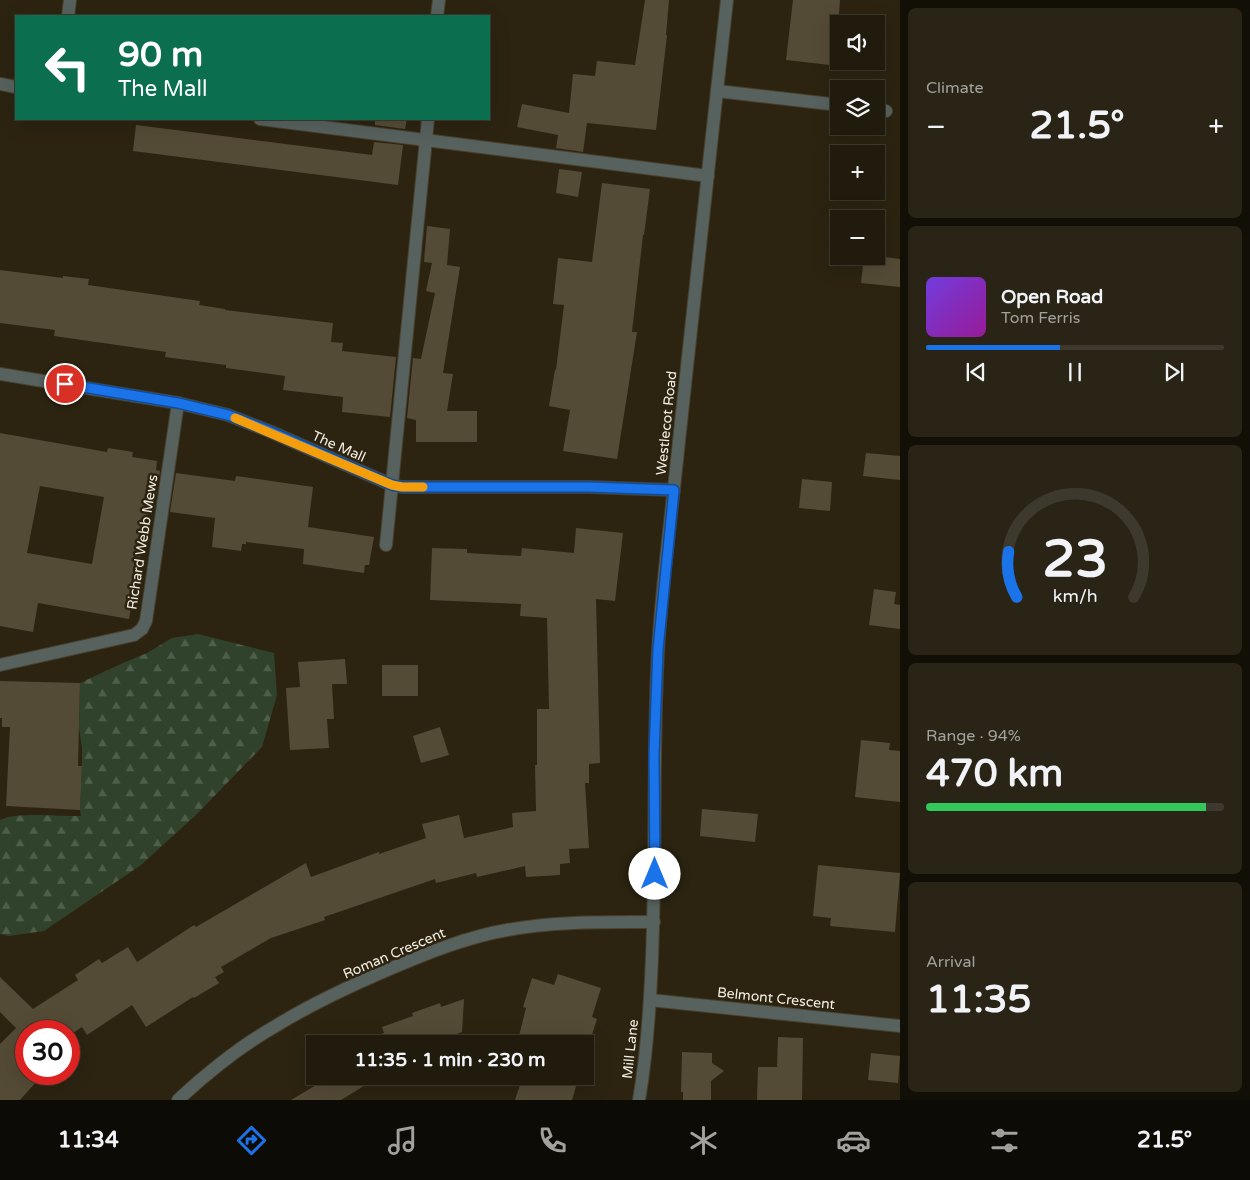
<!DOCTYPE html>
<meta charset="utf-8">
<style>
:root{--surface:#211b0d;--page:#292416;--text:#f1f3f6;--muted:#a2a19d;--line:#3e392e;--accent:#1a73e8}
body{margin:0;font-family:"Varela Round",sans-serif;background:var(--page);color:var(--text);height:100vh;display:flex;flex-direction:column;font-size:19px;white-space:nowrap}
*{box-sizing:border-box;margin:0}
p{font-size:16px;color:var(--muted)}
.icon{flex:none;width:28px;height:28px;fill:none;stroke:currentColor;stroke-width:2;stroke-linecap:round;stroke-linejoin:round}
.map{position:relative;flex:1;overflow:hidden}
.drawer{display:flex;flex-direction:column;gap:8px;padding:8px;background:#120f07;width:350px}
.drawer>*{flex:none}
.banner{position:absolute;left:15px;top:15px;width:475px;height:105px;border-radius:0px;box-shadow:0 5px 20px #0002,0 0 0 1px var(--line);background:#0b6e4f;color:#fff;overflow:hidden}
.fabs{position:absolute;left:830px;top:15px;display:grid;gap:10px}
.fabs a{display:grid;place-items:center;width:55px;height:55px;border-radius:0px;background:var(--surface);box-shadow:0 5px 20px #0002,0 0 0 1px var(--line);font-size:25px}
.speed{position:absolute;left:15px;top:1020px;display:flex;gap:10px;font-size:25px;font-weight:700;text-align:center}
.speed>*{display:grid;place-content:center;width:65px;height:65px;border-radius:50%;background:var(--surface);box-shadow:0 5px 20px #0002,0 0 0 1px var(--line);line-height:1}
.speed .limit{border:8px solid #d22;background:#fff;color:#111}
.pin{position:absolute;display:grid;place-items:center;width:42px;height:42px;color:#fff;margin:-21px;border:2px solid #fff;border-radius:50%;box-shadow:0 1px 5px #0007}
.me{position:absolute;width:55px;margin:-28px;rotate:0deg;stroke-linejoin:round;filter:drop-shadow(0 0 4px #0008)}
.turn{display:flex;align-items:center;gap:18px;height:105px;padding:0 20px;font-size:22px}
.turn .icon{width:65px;height:65px;stroke-width:2.5}
.turn b{display:block;font-size:35px;line-height:42px}
.big{font-size:38px;font-weight:700;line-height:1.1}
.drawer .card{flex:1;display:flex;flex-direction:column;justify-content:center;gap:8px;min-width:0;padding:0 18px;border-radius:8px;background:var(--page)}
.drawer .dial{align-items:center;gap:0}
.dial svg{height:130px;overflow:visible;fill:none;stroke:var(--line);stroke-width:7;stroke-linecap:round;text-anchor:middle}
.dial text{fill:var(--text);stroke:none}
.song{display:flex;align-items:center;gap:15px}
.cover{width:60px;height:60px;border-radius:8px;background:linear-gradient(135deg,hsl(260 70% 55%),hsl(300 70% 35%))}
.played{height:5px;border-radius:2px;background:linear-gradient(90deg,var(--accent) 45%,var(--line) 45%)}
.keys{display:flex;justify-content:space-around;direction:ltr}
.heat{display:flex;justify-content:space-between;align-items:center;font-size:28px;direction:ltr}
.charge{height:8px;border-radius:4px;background:linear-gradient(90deg,#34c759 94%,var(--line) 0)}
.trip{position:absolute;left:306px;top:1035px;width:288px;height:50px;border-radius:0px;background:var(--surface);box-shadow:0 5px 20px #0002,0 0 0 1px var(--line);font-weight:700;line-height:50px;text-align:center}
.tab-bar{display:flex;height:80px;justify-content:space-around;align-items:center;background:#0d0b05;color:var(--muted)}
.tab-bar .icon{width:35px;height:35px}
.tab-bar .active{color:var(--accent)}
.tab-bar b{font-size:22px;color:var(--text)}
main{display:flex;flex:1;min-height:0}
.map>svg:first-child{display:block}
.forest{fill:url(#forest-firs)}
.building{fill:#544b36;fill-rule:evenodd}
.lines{fill:none;stroke-linecap:round;stroke-linejoin:round}
.minor-casing{stroke:#48402e;stroke-width:14}
.minor{stroke:#57625f;stroke-width:12}
.route-casing{stroke:#114b97;stroke-width:12}
.route{stroke:#1a73e8;stroke-width:9}
.slow{stroke:#f59e0b;stroke-width:9}
.labels{text-anchor:middle;stroke-width:5;stroke-linejoin:round;paint-order:stroke}
.street-label{font-size:14px;fill:#f5efe3;stroke:#2c2411}
</style>
<main>
<div class="map">
<svg width="900" height="1100" viewBox="0 0 900 1100">
<defs>
<pattern id="forest-firs" width="22" height="20" patternUnits="userSpaceOnUse" patternTransform="scale(1.25)"><rect width="22" height="20" fill="#31422c"/><path d="M5 1l3.5 6h-7zM16 11l3.5 6h-7z" fill="#4f5e4a"/></pattern>
</defs>
<rect width="100%" height="100%" fill="#2c2411"/>
<path class="forest" d="M198,634L274,653L277,695L262,747L196,815L141,865L44,931L9,936L0,934V820C17,811 60,817 81,816L80,810L82,766V748L79,728L80,683L123,663L147,653L172,638Z"/>
<g class="building">
<path d="M645,0H669L666,35H667L656,130L587,123L583,152L556,148L558,135L517,127L522,104L569,113L573,74L595,76L597,61L635,65Z"/>
<path d="M793,0H840L839,14V66L786,60Z"/>
<path d="M375,119H407L405,129L375,125Z"/>
<path d="M136,125L372,155L374,142L403,145L398,185L133,151Z"/>
<path d="M559,169L582,172L578,197L556,193Z"/>
<path d="M602,183L650,189L644,235H643L632,332H637L617,459L563,451L570,410L549,406L555,370H556L564,305L553,304L558,258L592,262Z"/>
<path d="M427,226L450,229L447,265L460,267L443,373L453,374L447,411H477V442H416V420L407,418L413,358L421,359L435,293L426,291L432,263L424,262Z"/>
<path d="M864,256H876L900,259V287L861,283Z"/>
<path d="M0,270L63,278V276L89,279L88,285L200,301L199,305L225,309V310L333,323L331,342L343,343L342,351L396,357L390,417L342,412L343,397L283,390L285,376L226,368V365L165,357L166,352L54,336L55,330L0,323Z"/>
<path d="M0,433L107,452L108,448L133,452L132,457L157,461L156,470L160,471L154,510L149,509L129,619L38,603L33,632L0,626ZM40,486L104,497L92,564L27,553Z"/>
<path d="M866,453L900,456V480L863,476Z"/>
<path d="M176,473L235,481L236,476L313,487L308,527L374,537L369,565H365L364,573L303,564L304,549L246,542V544H242L241,551L212,547L215,518L170,512Z"/>
<path d="M802,479L832,482L830,511L799,508Z"/>
<path d="M576,528L623,533L615,601L596,599L600,763L589,764V783H585L589,848L569,849L570,863L560,864V875L526,877L525,866L477,877L476,873L436,883L435,879L324,917L325,920L271,938L221,967L224,972L215,977L219,983L194,998L193,997L146,1027L132,1005L87,1035L82,1027L69,1036V1031H26V1064L23,1066L26,1069V1074H31L38,1080L20,1100H0V1044L16,1028L0,1012V977L33,1009L78,980L75,975L99,959L102,963L128,947L137,962L194,925L196,927L306,863L311,877L379,852V854L426,838L422,824L459,815L464,838L513,827L512,813L536,811L535,765H537V709H549L547,618L520,616L521,604L430,600L432,548L467,549V553L521,556L522,548L574,553Z"/>
<path d="M874,589L896,592L894,604L900,605V629L869,625Z"/>
<path d="M345,659L347,684H332L334,719H327L329,748L290,750L286,688L300,687L298,662Z"/>
<rect x="382" y="665" width="36" height="31"/>
<path d="M0,681L80,683L78,766H82L80,810L6,806L10,727H2V718H0Z"/>
<path d="M440,727L449,755L421,763L413,736Z"/>
<path d="M861,740L890,743L889,750L900,751V802L855,797Z"/>
<path d="M702,809L758,814L755,842L700,836Z"/>
<path d="M818,865L900,873L895,932L830,926L831,918L813,916Z"/>
<path d="M558,974L601,988L592,1017L597,1019L585,1057V1044H517L526,1008L523,1007L532,978L554,985Z"/>
<path d="M464,999L462,1032L451,1036L453,1044H352L384,1033L382,1027L413,1016L412,1013L440,1003L441,1007Z"/>
<path d="M778,1037L803,1038L802,1100H757L758,1067H777Z"/>
<path d="M682,1052L712,1053V1063L724,1071L711,1081V1100H683V1092H681Z"/>
<path d="M871,1053L900,1056L898,1083L868,1080Z"/>
<path d="M320,1076H388L372,1081L341,1100H291L323,1081Z"/>
<path d="M523,1076H579L572,1100H515Z"/>
</g>
<g class="lines">
<g class="minor-casing">
<g id="minor">
<path d="M68,16L70,0"/>
<path d="M437,16L439,0"/>
<path d="M0,84L16,87"/>
<path d="M717,91L839,105"/>
<path d="M876,109L886,111"/>
<path d="M260,119L708,176"/>
<path d="M0,374L178,403L228,415L269,431L392,485L402,487H589L674,490"/>
<path d="M386,545L428,119"/>
<path d="M0,665L134,635L142,629L146,621L178,403"/>
<path d="M650,1000L900,1026"/>
<path d="M178,1100C207,1073 239,1047 274,1027C311,1004 352,985 392,968C430,952 467,937 507,930C555,921 605,922 654,922"/>
<path d="M639,1100C646,1060 649,1019 651,979C657,870 652,760 658,651C662,581 672,511 679,441C694,294 711,147 727,0"/>
</g>
</g>
<use href="#minor" class="minor"/>
</g>
<g class="lines">
<g class="route-casing">
<path id="route" d="M65,384L178,403L228,415L269,431L392,485L402,487H589L674,490L658,649L654,755L655,874"/>
</g>
<use href="#route" class="route"/>
<path class="slow" d="M235,418L392,485L402,487H423"/>
</g>
<g class="labels">
<g class="street-label">
<text transform="translate(666 423) rotate(-84)" y="5">Westlecot Road</text>
<text transform="translate(339 446) rotate(24)" y="5">The Mall</text>
<text transform="translate(142 542) rotate(-81)" y="5">Richard Webb Mews</text>
<text transform="translate(394 953) rotate(-23)" y="5">Roman Crescent</text>
<text transform="translate(776 998) rotate(6)" y="5">Belmont Crescent</text>
<text transform="translate(630 1049) rotate(-84)" y="5">Mill Lane</text>
</g>
</g>
</svg>
<div class="fabs">
<a><svg class="icon" aria-label="sound" viewBox="0 0 24 24"><path d="M4 9h4l5-4v14l-5-4H4zM17 9q2 3 0 6"/></svg></a>
<a><svg class="icon" aria-label="layers" viewBox="0 0 24 24"><path d="M12 4l9 5-9 5-9-5zM3 14l9 5 9-5"/></svg></a>
<a>+</a>
<a>−</a>
</div>
<div class="speed"><div class="limit">30</div></div>
<div class="pin" style="left:65px;top:384px;background:#d93025"><svg class="icon" aria-label="arrive" viewBox="0 0 24 24"><path d="M6 21V4h12l-3 4 3 4H6"/></svg></div>
<svg class="me" style="left:655px;top:874px" viewBox="-20 -20 40 40"><circle r="19" fill="#fff"/><path d="M0-13L10 11 0 6-10 11z" fill="#1a73e8"/></svg>
<div class="trip">11:35 · 1 min · 230 m</div>
<div class="banner">
<div class="turn"><svg class="icon" aria-label="left" viewBox="0 0 24 24"><path d="M17 20v-9H6M10 6l-5 5 5 5"/></svg><div><b>90 m</b>The Mall</div></div>
</div>
</div>
<section class="drawer">
<div class="card"><p>Climate</p>
<div class="heat"><a>−</a><b class="big">21.5°</b><a>+</a></div>
</div>
<div class="card">
<div class="song"><i class="cover"></i><div><b>Open Road</b><p>Tom Ferris</p></div></div>
<div class="played"></div>
<div class="keys"><svg class="icon" aria-label="previous" viewBox="0 0 24 24"><path d="M18 5L8 12l10 7zM5 5v14"/></svg><svg class="icon" aria-label="pause" viewBox="0 0 24 24"><path d="M8 5v14M16 5v14"/></svg><svg class="icon" aria-label="next" viewBox="0 0 24 24"><path d="M6 5l10 7-10 7zM19 5v14"/></svg></div>
</div>
<div class="card dial"><svg viewBox="0 0 100 80">
<path d="M14 69A42 42 0 1 1 86 69"/>
<path d="M14 69A42 42 0 0 1 9 41" stroke="#1a73e8"/>
<text x="50" y="56" font-size="32" font-weight="700">23</text>
<text x="50" y="72" font-size="11">km/h</text>
</svg></div>
<div class="card"><p>Range · 94%</p><b class="big">470 km</b><div class="charge"></div></div>
<div class="card"><p>Arrival</p><b class="big">11:35</b></div>
</section>
</main>
<nav class="tab-bar">
<b>11:34</b>
<svg class="icon active" aria-label="directions" viewBox="0 0 24 24"><path d="M12 3l9 9-9 9-9-9zM9 14v-3h6M13 9l2 2-2 2"/></svg>
<svg class="icon" aria-label="music" viewBox="0 0 24 24"><path d="M9 18V5l10-2v13"/><circle cx="6" cy="18" r="3"/><circle cx="16" cy="16" r="3"/></svg>
<svg class="icon" aria-label="phone" viewBox="0 0 24 24"><path d="M5 4h4l2 5-3 2q2 4 5 5l2-3 5 2v4C11 20 4 13 5 4z"/></svg>
<svg class="icon" aria-label="climate" viewBox="0 0 24 24"><path d="M12 3v18M4 7l16 10M4 17L20 7"/></svg>
<svg class="icon" aria-label="car" viewBox="0 0 24 24"><path d="M5 17H2v-5l4-1 3-4h7l3 4 3 1v5h-3M9 17h6M6 11h13"/><circle cx="7" cy="17" r="2"/><circle cx="17" cy="17" r="2"/></svg>
<svg class="icon" aria-label="filters" viewBox="0 0 24 24"><path d="M4 7h16M4 17h16"/><circle cx="9" cy="7" r="2"/><circle cx="15" cy="17" r="2"/></svg>
<b>21.5°</b>
</nav>
